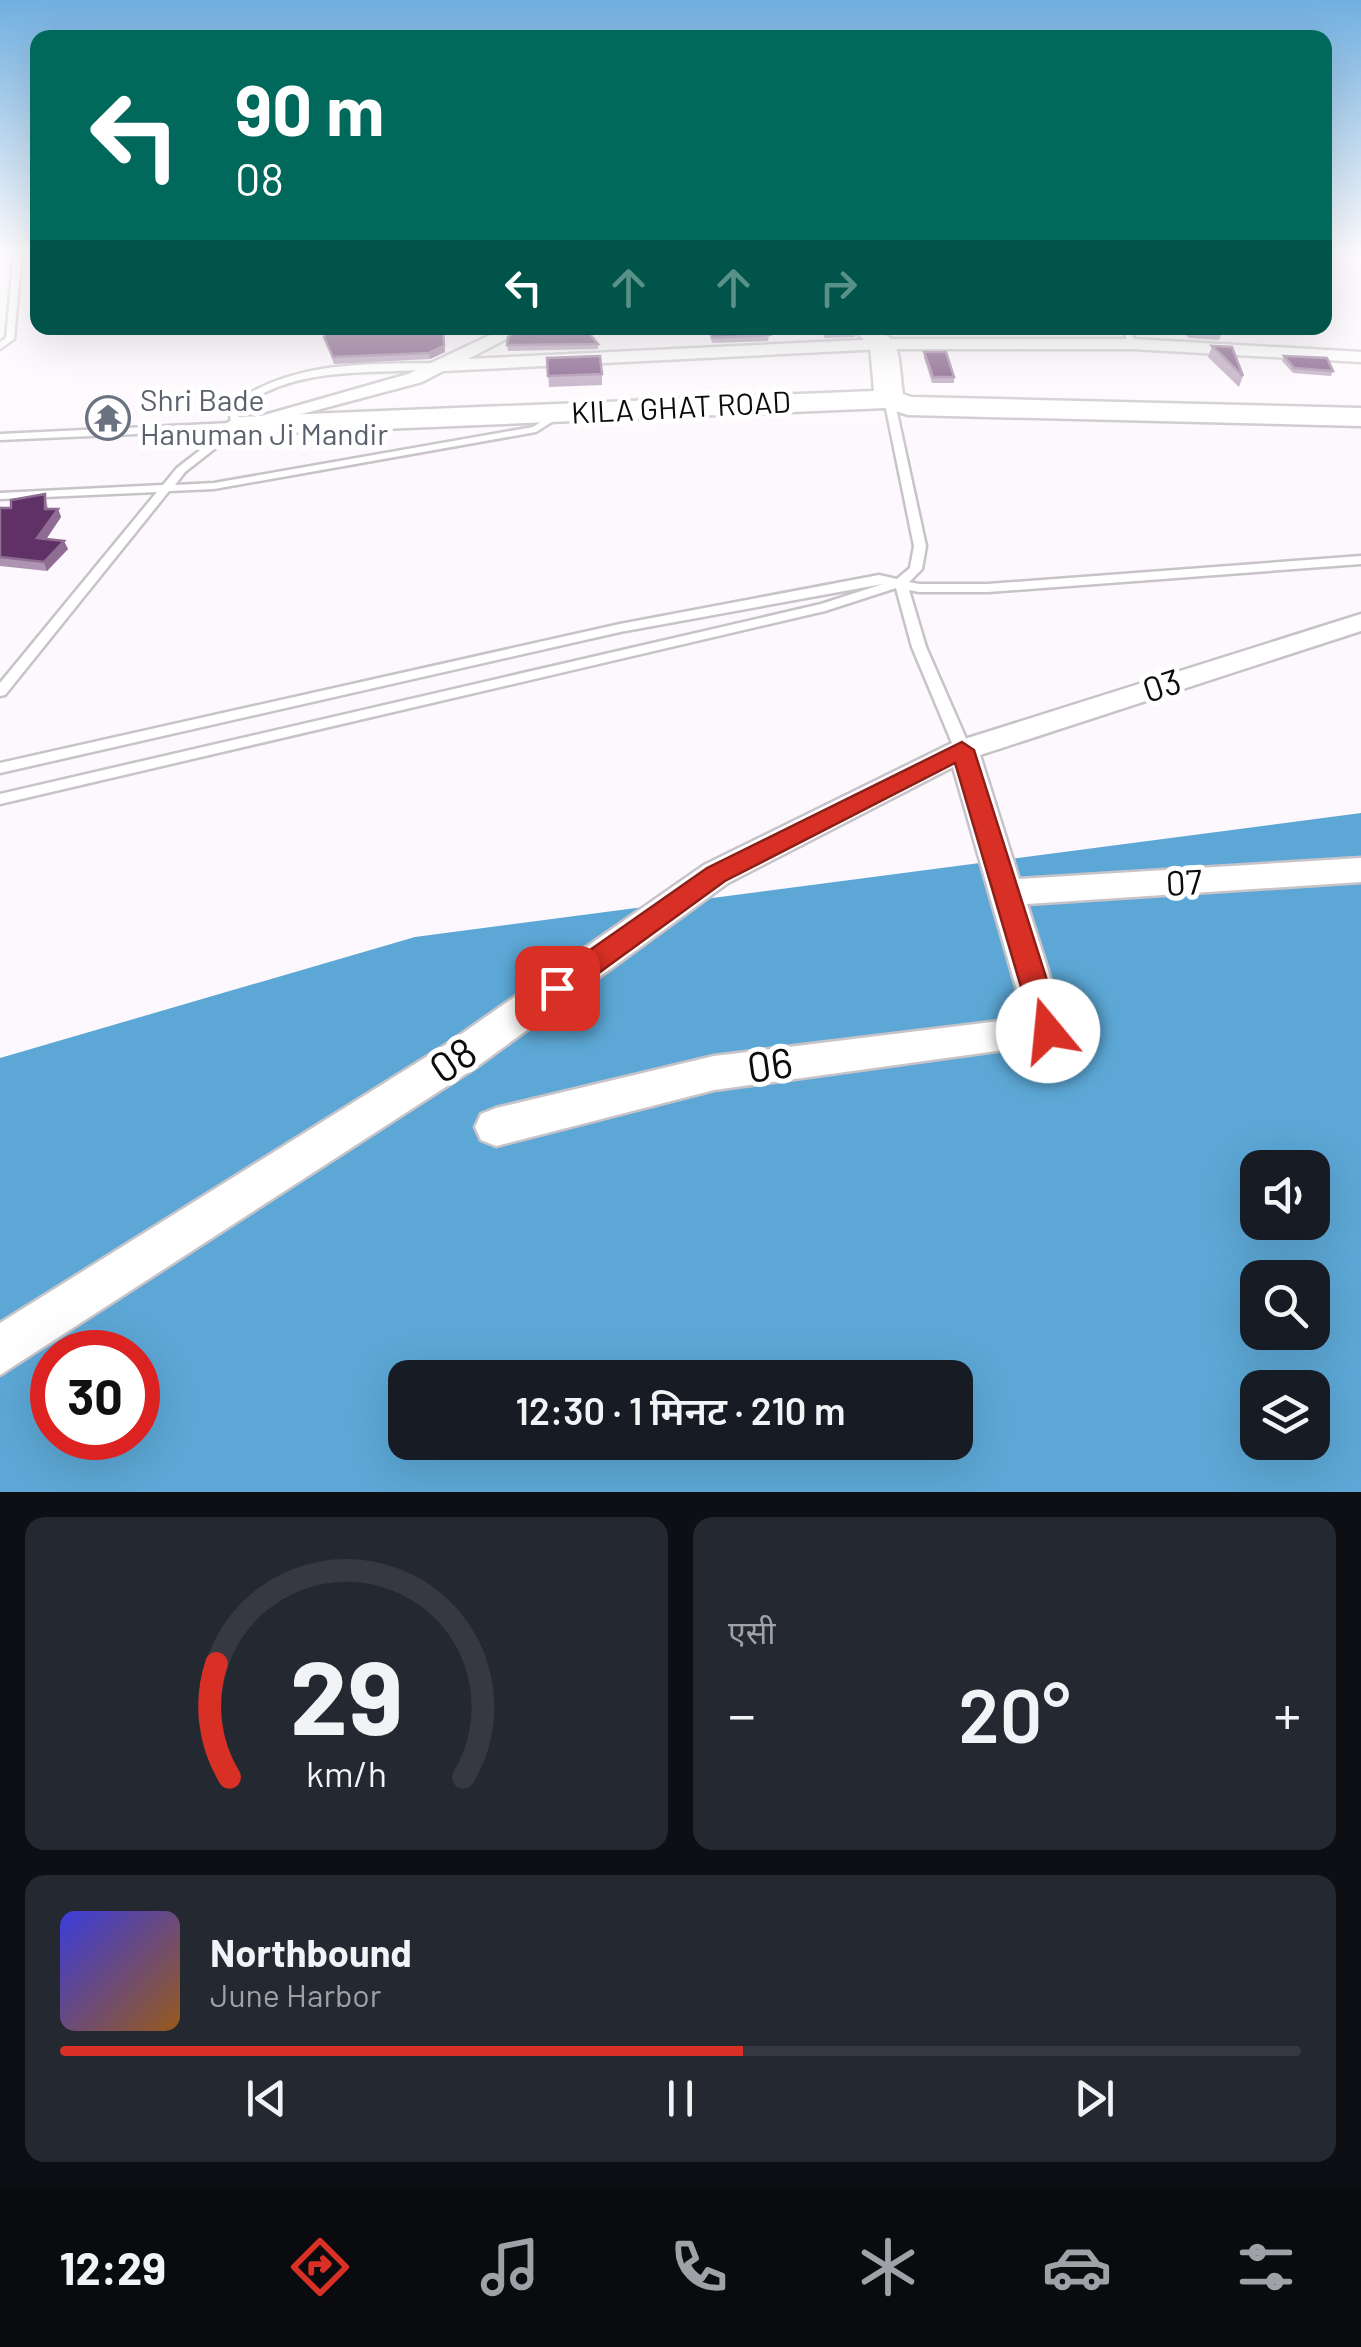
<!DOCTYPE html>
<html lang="hi">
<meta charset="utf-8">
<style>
:root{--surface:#171b24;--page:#242831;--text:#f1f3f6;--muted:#9ea1a6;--line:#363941;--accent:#d93025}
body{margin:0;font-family:Barlow,"Noto Sans Devanagari",sans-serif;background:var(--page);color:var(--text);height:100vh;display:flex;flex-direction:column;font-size:38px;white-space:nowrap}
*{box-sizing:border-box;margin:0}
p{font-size:32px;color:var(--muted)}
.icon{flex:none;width:55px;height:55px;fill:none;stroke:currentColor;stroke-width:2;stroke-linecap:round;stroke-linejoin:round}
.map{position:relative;height:1492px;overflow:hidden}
.side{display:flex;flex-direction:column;gap:25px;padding:25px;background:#0d0f14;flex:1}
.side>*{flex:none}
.top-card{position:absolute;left:30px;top:30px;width:1302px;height:305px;border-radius:20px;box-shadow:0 10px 40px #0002;background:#00695c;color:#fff;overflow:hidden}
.buttons{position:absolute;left:1240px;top:1150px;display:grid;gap:20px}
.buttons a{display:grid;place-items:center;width:90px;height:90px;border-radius:20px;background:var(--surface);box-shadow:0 10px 40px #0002;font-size:50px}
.speed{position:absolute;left:30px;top:1330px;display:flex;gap:20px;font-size:50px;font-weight:700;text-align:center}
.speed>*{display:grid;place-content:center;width:130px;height:130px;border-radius:50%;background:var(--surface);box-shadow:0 10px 40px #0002;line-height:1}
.speed .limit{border:15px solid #d22;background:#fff;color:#111}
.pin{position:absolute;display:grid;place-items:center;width:85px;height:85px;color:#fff;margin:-42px;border-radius:20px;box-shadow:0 5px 15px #0006}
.me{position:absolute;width:110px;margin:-55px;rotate:343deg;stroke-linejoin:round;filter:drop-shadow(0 0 8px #0008)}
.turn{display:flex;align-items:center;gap:35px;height:210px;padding:0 40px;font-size:45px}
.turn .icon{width:130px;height:130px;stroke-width:2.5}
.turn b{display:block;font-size:70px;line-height:85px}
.lanes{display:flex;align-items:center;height:95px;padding:0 40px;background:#0003;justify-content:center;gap:50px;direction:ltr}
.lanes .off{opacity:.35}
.big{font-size:75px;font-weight:600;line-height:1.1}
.side .card{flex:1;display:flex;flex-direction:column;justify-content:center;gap:15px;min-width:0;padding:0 35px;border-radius:20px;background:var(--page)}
.side .dial{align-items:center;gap:0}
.dial svg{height:260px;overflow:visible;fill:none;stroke:var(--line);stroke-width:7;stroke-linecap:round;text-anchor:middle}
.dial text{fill:var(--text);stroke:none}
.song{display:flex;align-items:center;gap:30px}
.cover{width:120px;height:120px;border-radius:15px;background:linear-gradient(135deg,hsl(240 70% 55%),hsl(30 70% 35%))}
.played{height:10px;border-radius:5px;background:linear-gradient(90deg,var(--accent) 55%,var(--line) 55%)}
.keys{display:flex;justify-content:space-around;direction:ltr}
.heat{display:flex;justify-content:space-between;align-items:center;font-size:55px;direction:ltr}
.side .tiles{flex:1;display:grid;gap:25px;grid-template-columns:1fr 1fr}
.card:last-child{grid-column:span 2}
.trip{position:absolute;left:388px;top:1360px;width:585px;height:100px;border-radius:20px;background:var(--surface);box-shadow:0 10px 40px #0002;font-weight:600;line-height:100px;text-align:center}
.menu{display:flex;height:160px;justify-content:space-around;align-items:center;background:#090b0e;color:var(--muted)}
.menu .icon{width:70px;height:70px}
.menu .selected{color:var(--accent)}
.menu b{font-size:45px;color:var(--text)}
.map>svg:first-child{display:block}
.water{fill:#5ca7d5;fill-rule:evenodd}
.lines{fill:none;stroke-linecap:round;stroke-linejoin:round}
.lane-casing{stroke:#c7c3c8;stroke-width:5}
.street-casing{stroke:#c7c3c8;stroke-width:5}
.secondary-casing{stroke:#c7c3c8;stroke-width:5}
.lane{fill:#fff;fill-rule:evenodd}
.street{fill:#fff;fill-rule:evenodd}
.secondary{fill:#fff;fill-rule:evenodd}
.wall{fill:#ae94b2}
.shaded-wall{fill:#8f6d93}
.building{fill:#603166;stroke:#8f6d93;stroke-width:2.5}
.route{fill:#d93025;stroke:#8d1f18;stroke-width:2.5}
.labels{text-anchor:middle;stroke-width:10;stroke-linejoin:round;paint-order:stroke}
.far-worship-label{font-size:30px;fill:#5b616d;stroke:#fff;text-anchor:start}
.far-street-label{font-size:30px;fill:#0d0c0d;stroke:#fff}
.street-label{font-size:35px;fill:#0d0c0d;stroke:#fff}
.near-street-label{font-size:42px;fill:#0d0c0d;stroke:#fff}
</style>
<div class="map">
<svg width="1361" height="1492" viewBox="0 0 1361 1492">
<rect width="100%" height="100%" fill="#fdf8fd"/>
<path class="water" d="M1361,813V1492H0V1058L415,937ZM1258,1168H1312V1222H1258ZM1258,1278H1312V1332H1258ZM52,1352H138V1438H52ZM405,1378H955V1442H405ZM1258,1388H1312V1442H1258Z"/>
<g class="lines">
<g class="lane-casing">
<g id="lane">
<path d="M14,251H22L14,339L0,349V342L6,338Z"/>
<path d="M1122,328H1130L1136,346H1130Z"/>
<path d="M442,363L445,364V368C374,376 297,362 237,410L241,428L185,472L175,485L214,483L533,427L558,411L566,413L536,432L214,489L169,491L5,695L0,696V683L157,492L0,499V493L163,485L177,468L226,430L0,440V434L231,423L229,407C288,360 370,364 442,363Z"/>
<path d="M889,396L894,399L926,546L922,569L909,582L919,584H988L1361,556V564L988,592H919L909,590L926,647L971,750L963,755L955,750L912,647L896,588L825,611L0,804V794L821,604L883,584L620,632L0,773V763L620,624L879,575L897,579L910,568L914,546L884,399Z"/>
</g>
</g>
<g class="street-casing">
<g id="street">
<path d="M505,328H527L468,359L883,339H1133L1361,352V362L1133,349H883L443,371L422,382L246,429L229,425L408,374Z"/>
<path d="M1361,614V631L980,755L1019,879L1361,858V882L1027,904L1067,1031L1062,1042L714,1090L496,1146L481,1140L475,1127L481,1114L496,1108L714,1056L1025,1018L953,767L728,883L475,1068L0,1375V1323L447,1044L704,865L952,743Z"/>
</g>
</g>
<g class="secondary-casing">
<path id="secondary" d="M852,328C904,328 897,351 903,394L911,397L1361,408V426L908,415L886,408L237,435L222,426L237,417L874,391L870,346Z"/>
</g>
<use href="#lane" class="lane"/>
<use href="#street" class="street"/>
<use href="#secondary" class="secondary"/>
</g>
<g class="wall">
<path d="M709,328H761L769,335L768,341L712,343Z"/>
<path d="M819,328H856L855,337L825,338Z"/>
<path d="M977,328H1044L1043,335H984Z"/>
<path d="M1178,328H1220L1223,330L1219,340L1189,338Z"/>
<path d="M324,337L445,352L430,359L334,364Z"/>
<path d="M598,344V349L508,351L507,345Z"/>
<path d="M1212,346L1243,376L1239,387L1208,357Z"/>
<path d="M924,352L954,377V383H932L924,358Z"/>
<path d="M1284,356L1333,371L1331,376L1293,373L1282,361Z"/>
<path d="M547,358L602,374V385L549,387Z"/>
<path d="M45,494L48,509H58L61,517L46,539L68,549L47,571L0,566V508H11Z"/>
</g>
<g class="shaded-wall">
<path d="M443,328L445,352L430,359L429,353Z"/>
<path d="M58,509L61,517L41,547L37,538Z"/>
<path d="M64,541L68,549L47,571L44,562Z"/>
</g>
<g class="building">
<path d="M329,328H443L444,346L429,353L333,357L324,337Z"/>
<path d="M523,328H585L598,344L507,345L508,337Z"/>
<path d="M710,328H761L769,335L712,338Z"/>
<path d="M1192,328H1220L1223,330Z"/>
<path d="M1212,346L1232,347L1243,376Z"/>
<path d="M924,352H946L954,377H933Z"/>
<path d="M600,356L602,374L548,376L547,358Z"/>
<path d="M1284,356L1327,358L1333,371L1294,368Z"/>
<path d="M45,494V509H58L37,538L64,541L44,562L0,557V508H11V500Z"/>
</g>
<linearGradient id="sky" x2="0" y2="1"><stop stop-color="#70afe0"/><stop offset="0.55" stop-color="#fefcfe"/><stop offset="1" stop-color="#fefcfe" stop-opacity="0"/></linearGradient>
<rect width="1361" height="460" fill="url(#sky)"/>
<path class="route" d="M962,742L974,750L1063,1031L1059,1040L1048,1043L1038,1040L1034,1031L955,763L725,881L567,996H547L543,988L547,980L707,868Z"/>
<defs>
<g id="temple-ring" transform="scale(2.25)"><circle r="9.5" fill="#fff" stroke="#6b7280" stroke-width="1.5"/><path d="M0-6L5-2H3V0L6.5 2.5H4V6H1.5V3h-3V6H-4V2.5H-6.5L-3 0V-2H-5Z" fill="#6b7280"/></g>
</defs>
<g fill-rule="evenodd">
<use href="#temple-ring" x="108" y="418"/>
</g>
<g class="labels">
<g class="far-worship-label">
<text x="140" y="411">Shri Bade<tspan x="140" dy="34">Hanuman Ji Mandir</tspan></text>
</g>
<g class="far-street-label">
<text transform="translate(681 408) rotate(-3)" y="10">KILA GHAT ROAD</text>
</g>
<g class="street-label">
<text transform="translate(1162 686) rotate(-18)" y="12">03</text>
<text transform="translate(1184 883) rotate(-3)" y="12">07</text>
</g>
<g class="near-street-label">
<text transform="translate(453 1060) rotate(-34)" y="15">08</text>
<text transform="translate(770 1065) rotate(-8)" y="15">06</text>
</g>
</g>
</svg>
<div class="buttons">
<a><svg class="icon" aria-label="sound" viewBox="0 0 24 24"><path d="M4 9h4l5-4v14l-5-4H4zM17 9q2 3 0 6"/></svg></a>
<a><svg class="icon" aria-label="search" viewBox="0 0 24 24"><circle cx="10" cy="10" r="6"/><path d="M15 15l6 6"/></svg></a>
<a><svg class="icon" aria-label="layers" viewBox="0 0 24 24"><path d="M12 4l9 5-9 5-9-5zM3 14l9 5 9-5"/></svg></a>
</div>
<div class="speed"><div class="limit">30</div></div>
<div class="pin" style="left:557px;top:988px;background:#d93025"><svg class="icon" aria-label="arrive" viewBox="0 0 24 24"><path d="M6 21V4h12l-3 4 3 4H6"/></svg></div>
<svg class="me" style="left:1048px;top:1031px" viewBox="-20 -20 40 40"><circle r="19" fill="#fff"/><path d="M0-13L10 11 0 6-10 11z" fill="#d93025"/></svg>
<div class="trip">12:30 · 1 मिनट · 210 m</div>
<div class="top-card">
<div class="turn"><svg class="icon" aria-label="left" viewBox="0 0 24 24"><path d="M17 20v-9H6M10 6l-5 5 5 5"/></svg><div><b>90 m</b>08</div></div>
<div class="lanes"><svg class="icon" aria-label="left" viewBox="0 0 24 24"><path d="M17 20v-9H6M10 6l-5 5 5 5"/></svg><svg class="icon off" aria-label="ahead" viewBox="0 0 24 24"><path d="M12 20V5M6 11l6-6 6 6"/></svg><svg class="icon off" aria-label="ahead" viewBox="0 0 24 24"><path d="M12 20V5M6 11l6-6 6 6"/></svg><svg class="icon off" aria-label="right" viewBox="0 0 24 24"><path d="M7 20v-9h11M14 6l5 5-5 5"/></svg></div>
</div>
</div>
<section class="side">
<div class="tiles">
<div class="card dial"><svg viewBox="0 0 100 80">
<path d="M14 69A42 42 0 1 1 86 69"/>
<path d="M14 69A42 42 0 0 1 10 34" stroke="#d93025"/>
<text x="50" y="56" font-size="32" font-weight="700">29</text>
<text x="50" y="72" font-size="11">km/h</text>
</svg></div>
<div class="card"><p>एसी</p>
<div class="heat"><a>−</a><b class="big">20°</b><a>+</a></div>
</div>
<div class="card">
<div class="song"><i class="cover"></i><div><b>Northbound</b><p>June Harbor</p></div></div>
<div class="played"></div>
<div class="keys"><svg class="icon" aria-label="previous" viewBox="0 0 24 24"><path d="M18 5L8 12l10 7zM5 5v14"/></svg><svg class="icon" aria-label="pause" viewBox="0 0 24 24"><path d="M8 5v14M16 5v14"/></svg><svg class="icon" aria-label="next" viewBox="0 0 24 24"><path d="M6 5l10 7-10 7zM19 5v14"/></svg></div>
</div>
</div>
</section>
<nav class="menu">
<b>12:29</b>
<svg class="icon selected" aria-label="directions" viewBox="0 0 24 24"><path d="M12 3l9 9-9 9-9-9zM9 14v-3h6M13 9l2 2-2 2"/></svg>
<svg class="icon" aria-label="music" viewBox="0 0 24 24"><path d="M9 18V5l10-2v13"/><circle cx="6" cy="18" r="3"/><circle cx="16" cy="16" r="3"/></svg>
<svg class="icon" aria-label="phone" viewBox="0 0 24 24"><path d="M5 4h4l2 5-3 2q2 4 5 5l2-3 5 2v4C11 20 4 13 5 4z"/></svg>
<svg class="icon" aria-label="climate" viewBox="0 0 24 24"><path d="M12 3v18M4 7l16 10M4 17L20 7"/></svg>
<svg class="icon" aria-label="car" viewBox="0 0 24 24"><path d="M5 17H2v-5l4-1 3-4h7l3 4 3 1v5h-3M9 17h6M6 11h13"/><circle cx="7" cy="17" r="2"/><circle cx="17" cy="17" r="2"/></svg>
<svg class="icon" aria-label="filters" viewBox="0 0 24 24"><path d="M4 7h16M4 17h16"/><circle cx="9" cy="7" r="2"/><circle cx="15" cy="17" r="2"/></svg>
</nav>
